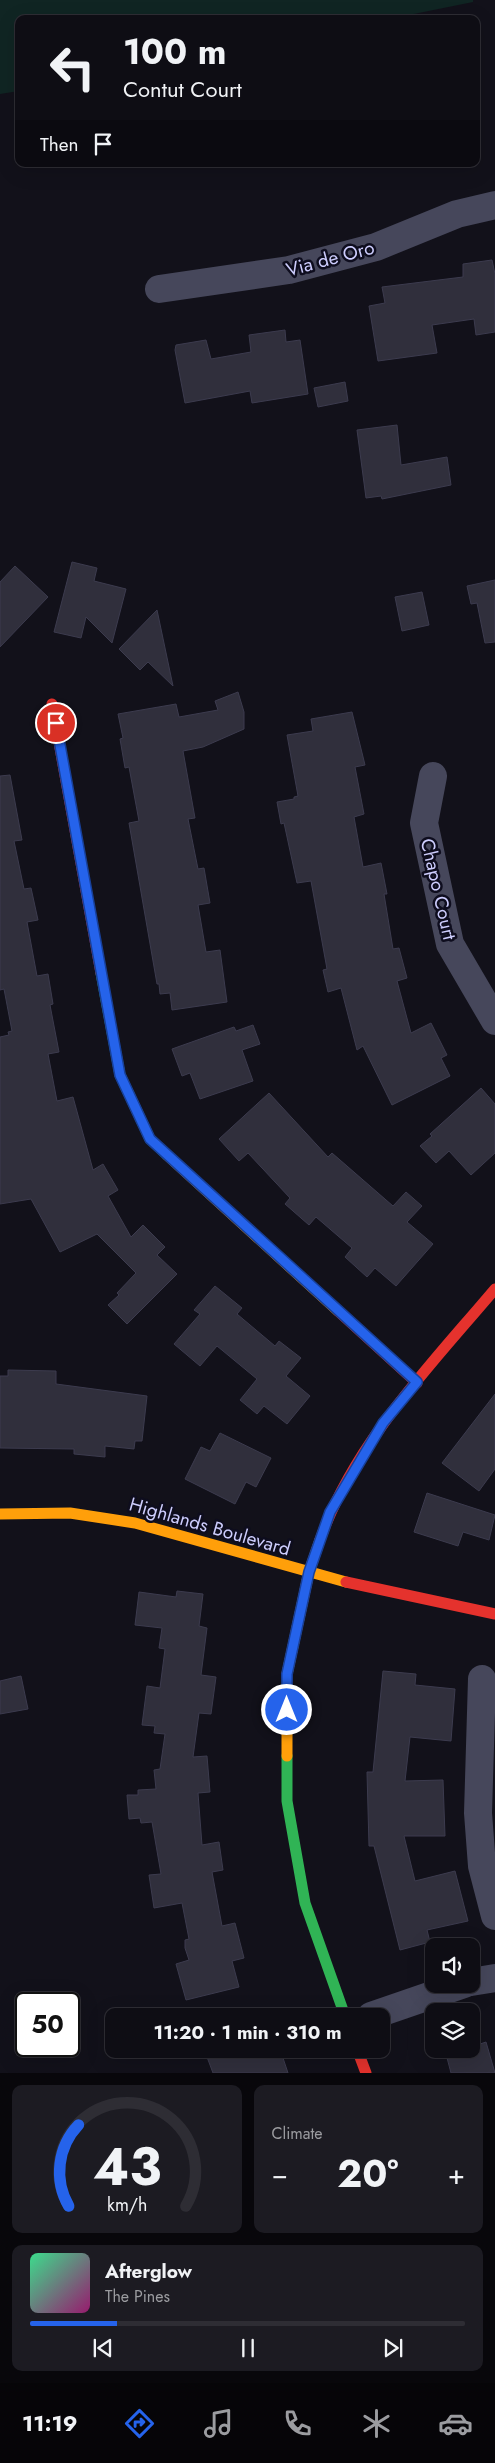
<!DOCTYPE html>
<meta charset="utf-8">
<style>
:root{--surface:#0e0d14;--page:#1c1b22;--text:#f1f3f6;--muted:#9b9ca0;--line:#2e2d34;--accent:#2563eb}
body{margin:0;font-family:Jost,sans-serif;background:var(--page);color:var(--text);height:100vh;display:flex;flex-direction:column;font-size:19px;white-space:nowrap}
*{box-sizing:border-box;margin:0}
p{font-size:16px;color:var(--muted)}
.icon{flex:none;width:28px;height:28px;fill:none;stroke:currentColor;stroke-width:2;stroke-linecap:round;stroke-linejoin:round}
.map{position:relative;height:2073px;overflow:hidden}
.side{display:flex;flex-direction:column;gap:12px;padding:12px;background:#08070b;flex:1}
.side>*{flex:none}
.banner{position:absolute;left:15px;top:15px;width:465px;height:152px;border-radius:10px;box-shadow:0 5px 20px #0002,0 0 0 1px var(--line);background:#0e0d14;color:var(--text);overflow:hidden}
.fabs{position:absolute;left:425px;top:1938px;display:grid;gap:10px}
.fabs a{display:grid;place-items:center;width:55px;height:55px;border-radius:10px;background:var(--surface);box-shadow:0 5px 20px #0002,0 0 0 1px var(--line);font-size:25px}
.speed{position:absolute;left:15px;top:1992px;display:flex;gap:10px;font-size:25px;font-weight:700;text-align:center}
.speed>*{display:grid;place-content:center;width:65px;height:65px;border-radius:50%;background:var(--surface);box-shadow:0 5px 20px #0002,0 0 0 1px var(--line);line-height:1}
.speed .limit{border:2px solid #111;border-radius:8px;background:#fff;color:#111}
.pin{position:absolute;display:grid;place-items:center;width:42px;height:42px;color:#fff;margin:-21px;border:2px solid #fff;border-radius:50%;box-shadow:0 1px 5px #0007}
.me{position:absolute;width:55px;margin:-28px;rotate:0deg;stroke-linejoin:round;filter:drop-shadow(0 0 4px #0008)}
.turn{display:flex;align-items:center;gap:18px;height:105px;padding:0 25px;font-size:22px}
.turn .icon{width:65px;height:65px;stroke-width:2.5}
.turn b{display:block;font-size:35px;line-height:42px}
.then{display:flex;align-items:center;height:48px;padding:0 25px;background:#0003;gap:10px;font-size:19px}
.big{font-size:38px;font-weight:700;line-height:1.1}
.side .widget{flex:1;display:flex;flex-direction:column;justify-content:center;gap:8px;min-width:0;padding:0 18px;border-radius:10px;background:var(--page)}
.side .dial{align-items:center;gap:0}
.dial svg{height:130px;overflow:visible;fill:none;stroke:var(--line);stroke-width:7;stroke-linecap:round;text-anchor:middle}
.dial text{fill:var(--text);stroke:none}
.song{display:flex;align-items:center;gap:15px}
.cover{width:60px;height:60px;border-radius:8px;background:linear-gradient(135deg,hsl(150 70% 55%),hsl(320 70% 35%))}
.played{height:5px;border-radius:2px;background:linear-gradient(90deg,var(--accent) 20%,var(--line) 20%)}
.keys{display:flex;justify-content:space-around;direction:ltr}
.heat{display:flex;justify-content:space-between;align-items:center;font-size:28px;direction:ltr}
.side .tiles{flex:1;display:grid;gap:12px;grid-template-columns:1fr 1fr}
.widget:last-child{grid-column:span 2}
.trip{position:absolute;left:105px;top:2008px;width:285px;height:50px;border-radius:10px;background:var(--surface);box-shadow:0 5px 20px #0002,0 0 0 1px var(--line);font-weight:700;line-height:50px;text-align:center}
.dock{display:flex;height:80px;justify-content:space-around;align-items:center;background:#060508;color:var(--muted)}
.dock .icon{width:35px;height:35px}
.dock .active{color:var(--accent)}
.dock b{font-size:22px;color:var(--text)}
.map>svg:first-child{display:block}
.green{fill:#102523}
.building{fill:#302f3c;stroke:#3c3b4e}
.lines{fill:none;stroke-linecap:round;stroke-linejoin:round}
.street{stroke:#46475b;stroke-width:28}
.fast{stroke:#30b455;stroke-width:11}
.slow{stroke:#ff9f0a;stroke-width:11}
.jam{stroke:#e5322d;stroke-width:11}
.route-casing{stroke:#184099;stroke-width:12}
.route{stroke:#2563eb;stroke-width:9}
.labels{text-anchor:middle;stroke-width:5;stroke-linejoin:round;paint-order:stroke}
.street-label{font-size:19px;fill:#cdcdfd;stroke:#0e0d1e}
</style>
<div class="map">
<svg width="495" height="2073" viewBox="0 0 495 2073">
<rect width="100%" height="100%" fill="#12111a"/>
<path class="green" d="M0,0H473V2L389,19H19V91L0,94Z"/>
<g class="building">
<path d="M492,260L495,274V332L476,335L474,319L432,325L437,353L378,361L369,306L385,303L382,287L463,277V264Z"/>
<path d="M285,330L286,342L300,340L308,394L252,403L250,391L185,403L175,350L176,345L206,340L211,359L251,352L249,335Z"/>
<path d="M345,382L348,401L318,407L314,388Z"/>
<path d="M397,425L401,465L447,457L451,485L382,499L381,496L366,498L357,430Z"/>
<path d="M72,562L97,568L94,581L126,589L112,643L86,617L81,638L54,632Z"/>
<path d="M15,566L48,597L0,647V582Z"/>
<path d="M495,580V642L485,643L477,603L471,604L467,586Z"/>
<path d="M422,592L429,625L402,631L395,597Z"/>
<path d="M157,610L173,686L148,662L140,670L119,649Z"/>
<path d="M238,692L244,712V729L203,747L183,751L195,818L188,819L198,869L204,868L210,903L198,905L206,952L220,950L227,1002L172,1010L170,993L160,994L159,984H157L129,823L139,821L129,767L125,768L120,739L123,738L118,714L176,704L179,717L218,710L215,701Z"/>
<path d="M352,712L365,765L355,767L364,814L354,817L363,867L381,863L387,894H384L393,949L399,948L407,978L397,981L411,1033L431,1023L447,1055L441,1058L450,1076L392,1105L363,1046L357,1050L341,988L328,992L323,970L327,969L311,881L297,883L284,823L281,824L277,802L294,799V797L298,796L287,735L313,731L311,719Z"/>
<path d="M10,775L22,840L14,841L24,889L31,888L38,920L27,922L37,976L48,974L53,1004L50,1005L59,1052L48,1054L57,1101L73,1097L93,1170L103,1164L118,1190L108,1196L131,1237L143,1225L165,1247L157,1255L177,1274L127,1324L108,1305L119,1295L117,1293L136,1273L97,1234L60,1252L31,1199L0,1204V1037L9,1035L8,1032L12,1031L4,989L0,990V776Z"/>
<path d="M253,1025L260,1044L242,1050L253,1081L200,1099L190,1073L182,1076L172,1049L234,1027L236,1031Z"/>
<path d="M481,1088L495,1104V1153L471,1175L449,1151L436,1163L420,1146L432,1136L430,1134Z"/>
<path d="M269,1093L328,1157L332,1153L393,1206L406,1192L422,1206L407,1222L433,1244L396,1286L375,1268L367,1277L345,1257L352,1248L316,1217L309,1225L285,1204L290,1198L248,1153L239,1161L219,1139Z"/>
<path d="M215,1286L242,1308L237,1314L275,1346L279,1341L301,1358L286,1376L310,1396L287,1424L264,1406L257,1414L240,1400L257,1379L217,1346L200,1366L174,1344L200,1314L194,1310Z"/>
<path d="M8,1370L56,1371V1384L147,1396L142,1441H135L134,1449L105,1446V1457L74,1454V1449L0,1448V1376H8Z"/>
<path d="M495,1394V1469L479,1491L442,1463Z"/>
<path d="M220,1433L271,1458L256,1487L246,1482L235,1504L185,1479L201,1447L210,1451Z"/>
<path d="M427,1493L495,1515L489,1540L463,1532L458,1546L414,1532Z"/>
<path d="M177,1591L203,1594L199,1626L207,1628L201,1675L216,1677L211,1714L199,1713L193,1757L207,1756L210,1792L198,1793L202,1845L219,1842L223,1870L212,1872L222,1926L235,1923L244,1958L232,1961L239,1987L186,2000L176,1964L189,1960L185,1948V1940L189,1939L182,1903L154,1908L149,1875L161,1874L152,1822L141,1823L140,1818L129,1819L127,1795H138V1790L156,1789L154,1770L160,1769L165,1734L154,1733L155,1726L142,1725L147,1686L160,1688L165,1649L159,1648L162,1628L135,1625L139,1592L176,1597Z"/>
<path d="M383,1671L416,1674L415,1685L455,1689L451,1741L410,1737L405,1781L443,1780L445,1836H404L415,1881L455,1871L468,1921L427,1930L430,1942L400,1950L374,1846H369L367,1772H373Z"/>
<path d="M21,1676L28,1709L0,1714V1681Z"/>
<path d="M486,2042L495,2073H451L446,2054L471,2049V2047Z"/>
<path d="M204,2049H280L288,2073H213Z"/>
</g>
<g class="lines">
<g class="street">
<path d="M159,289L289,270L376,247L457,214L495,205"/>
<path d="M433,776L424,823L450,944L495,1021"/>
<path d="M482,1679L478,1813L482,1866L495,1916"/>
<path d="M471,1982L495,1978"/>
<path d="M371,2016L464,1984"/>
</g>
<g class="fast">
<path d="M101,973L120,1075L150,1139L167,1155"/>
<path d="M287,1756V1801L305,1903L345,2016"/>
</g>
<g class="slow">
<path d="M167,1155L338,1311"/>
<path d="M0,1514L70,1513L135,1523L346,1582"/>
<path d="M287,1756V1674L309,1572L320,1540"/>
</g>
<g class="jam">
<path d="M52,704L101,973"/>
<path d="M338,1311L417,1383"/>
<path d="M320,1540C354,1443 430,1366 495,1289"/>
<path d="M346,1582L495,1614"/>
<path d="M357,2049L366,2073"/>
</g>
</g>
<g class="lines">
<g class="route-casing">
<path id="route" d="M56,723L120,1075L150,1139L417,1382L383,1423L330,1512L309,1572L287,1674V1710"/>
</g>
<use href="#route" class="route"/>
</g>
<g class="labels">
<g class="street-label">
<text transform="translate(330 258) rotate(-15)" y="7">Via de Oro</text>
<text transform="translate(439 889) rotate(77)" y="7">Chapo Court</text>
<text transform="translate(210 1526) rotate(16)" y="7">Highlands Boulevard</text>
</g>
</g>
</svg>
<div class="fabs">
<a><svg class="icon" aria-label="sound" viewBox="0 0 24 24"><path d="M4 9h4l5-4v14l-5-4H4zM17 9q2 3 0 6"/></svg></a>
<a><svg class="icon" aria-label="layers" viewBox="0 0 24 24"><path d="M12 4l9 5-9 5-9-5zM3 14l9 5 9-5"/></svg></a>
</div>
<div class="speed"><div class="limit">50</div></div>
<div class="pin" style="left:56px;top:723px;background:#d93025"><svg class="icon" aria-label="arrive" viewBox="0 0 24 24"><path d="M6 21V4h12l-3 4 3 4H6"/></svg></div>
<svg class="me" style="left:287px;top:1710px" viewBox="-20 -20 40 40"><circle r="17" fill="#2563eb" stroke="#fff" stroke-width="3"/><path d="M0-11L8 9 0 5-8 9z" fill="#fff"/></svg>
<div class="trip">11:20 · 1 min · 310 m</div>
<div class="banner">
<div class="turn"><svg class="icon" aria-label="left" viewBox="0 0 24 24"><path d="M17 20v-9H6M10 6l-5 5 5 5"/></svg><div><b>100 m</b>Contut Court</div></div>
<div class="then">Then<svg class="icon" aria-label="arrive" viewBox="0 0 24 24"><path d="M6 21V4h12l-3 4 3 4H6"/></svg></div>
</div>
</div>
<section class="side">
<div class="tiles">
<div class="widget dial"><svg viewBox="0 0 100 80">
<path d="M14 69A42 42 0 1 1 86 69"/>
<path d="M14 69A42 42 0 0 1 20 19" stroke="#2563eb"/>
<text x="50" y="56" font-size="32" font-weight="700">43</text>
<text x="50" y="72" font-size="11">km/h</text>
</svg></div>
<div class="widget"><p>Climate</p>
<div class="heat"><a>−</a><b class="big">20°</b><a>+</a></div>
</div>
<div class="widget">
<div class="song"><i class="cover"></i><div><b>Afterglow</b><p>The Pines</p></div></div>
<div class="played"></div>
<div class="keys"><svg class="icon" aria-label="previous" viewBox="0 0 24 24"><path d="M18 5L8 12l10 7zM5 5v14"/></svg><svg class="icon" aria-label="pause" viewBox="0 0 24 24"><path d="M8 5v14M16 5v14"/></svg><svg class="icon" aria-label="next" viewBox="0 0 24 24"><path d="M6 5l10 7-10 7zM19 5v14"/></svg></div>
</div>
</div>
</section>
<nav class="dock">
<b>11:19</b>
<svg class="icon active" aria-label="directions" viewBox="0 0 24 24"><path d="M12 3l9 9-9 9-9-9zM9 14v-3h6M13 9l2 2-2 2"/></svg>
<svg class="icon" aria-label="music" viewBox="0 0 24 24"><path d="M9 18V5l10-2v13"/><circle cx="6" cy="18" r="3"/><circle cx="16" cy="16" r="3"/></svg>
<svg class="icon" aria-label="phone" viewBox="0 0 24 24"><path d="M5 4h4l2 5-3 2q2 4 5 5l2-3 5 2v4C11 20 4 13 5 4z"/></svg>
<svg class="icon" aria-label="climate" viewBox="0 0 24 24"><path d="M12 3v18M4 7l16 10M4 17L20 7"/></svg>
<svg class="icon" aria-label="car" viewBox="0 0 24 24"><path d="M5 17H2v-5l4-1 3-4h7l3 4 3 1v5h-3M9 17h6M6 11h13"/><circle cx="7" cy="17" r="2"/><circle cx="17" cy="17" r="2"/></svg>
</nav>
